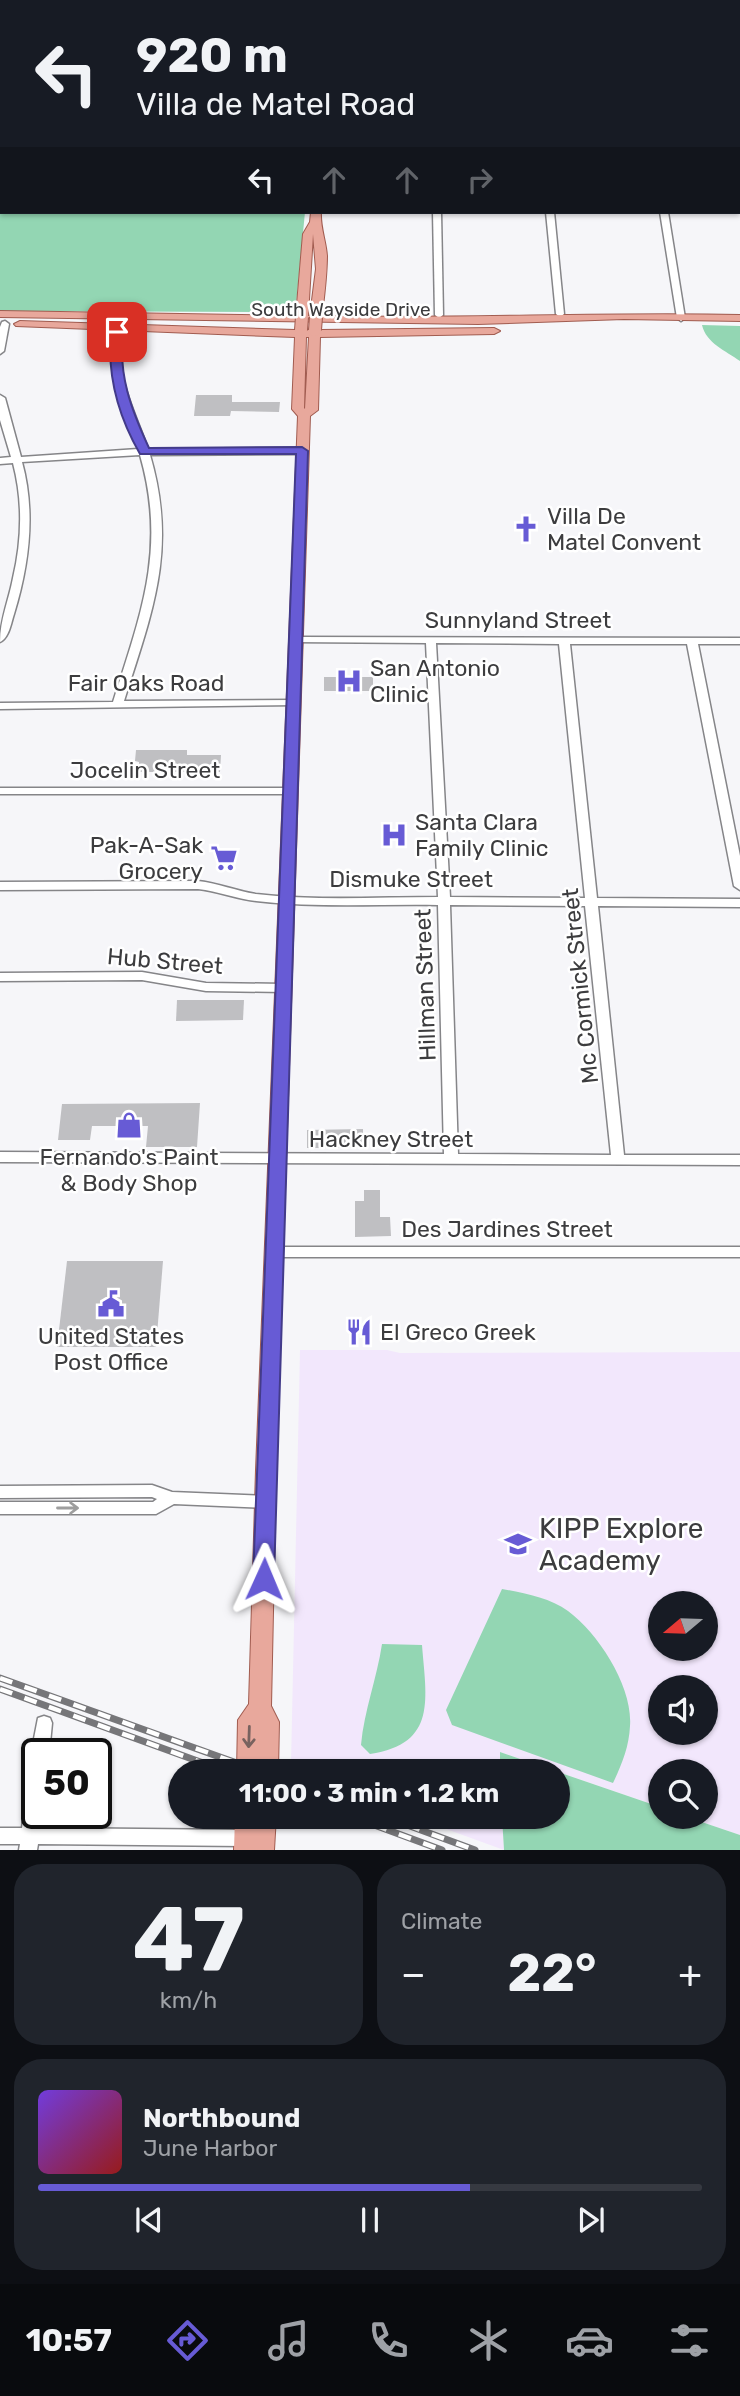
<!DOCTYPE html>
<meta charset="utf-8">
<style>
:root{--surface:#171b24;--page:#20242c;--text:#f1f3f6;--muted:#9ea1a6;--line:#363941;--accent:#675bd5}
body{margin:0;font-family:Rubik,sans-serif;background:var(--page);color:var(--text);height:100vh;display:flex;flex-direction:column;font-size:26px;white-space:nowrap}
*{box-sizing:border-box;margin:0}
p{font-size:23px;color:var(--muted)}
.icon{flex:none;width:38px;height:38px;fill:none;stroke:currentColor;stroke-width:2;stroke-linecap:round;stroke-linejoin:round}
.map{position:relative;height:1850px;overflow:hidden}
.details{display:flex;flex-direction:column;gap:14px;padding:14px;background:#0d0f14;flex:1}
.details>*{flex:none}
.top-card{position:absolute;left:0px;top:0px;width:740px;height:214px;box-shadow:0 2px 5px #0004;background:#171b24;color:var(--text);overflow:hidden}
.needle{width:46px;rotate:251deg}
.controls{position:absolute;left:648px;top:1591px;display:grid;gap:14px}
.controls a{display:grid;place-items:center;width:70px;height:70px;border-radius:50%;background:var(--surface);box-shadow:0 2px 5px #0004;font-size:35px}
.speed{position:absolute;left:21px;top:1738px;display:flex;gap:14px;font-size:35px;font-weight:700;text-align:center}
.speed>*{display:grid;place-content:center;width:91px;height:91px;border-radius:50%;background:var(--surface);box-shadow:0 2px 5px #0004;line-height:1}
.speed .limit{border:4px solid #111;border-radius:10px;background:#fff;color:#111}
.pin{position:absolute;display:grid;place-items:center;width:60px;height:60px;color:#fff;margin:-30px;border-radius:14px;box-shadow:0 4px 10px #0006}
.me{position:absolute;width:77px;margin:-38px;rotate:1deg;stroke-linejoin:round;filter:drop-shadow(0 0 5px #0008)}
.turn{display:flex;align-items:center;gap:24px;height:147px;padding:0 21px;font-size:32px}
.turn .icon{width:91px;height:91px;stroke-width:2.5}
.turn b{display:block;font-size:49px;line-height:60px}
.lanes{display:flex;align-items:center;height:66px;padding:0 21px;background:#0003;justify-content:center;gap:35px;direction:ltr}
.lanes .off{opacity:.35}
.big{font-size:52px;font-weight:700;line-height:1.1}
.details .card{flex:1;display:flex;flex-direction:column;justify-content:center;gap:10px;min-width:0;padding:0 24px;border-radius:28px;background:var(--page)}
.details .dial{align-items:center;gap:0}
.dial b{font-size:91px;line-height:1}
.song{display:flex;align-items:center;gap:21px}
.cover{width:84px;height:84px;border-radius:10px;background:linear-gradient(135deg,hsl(260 70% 55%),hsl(0 70% 35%))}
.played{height:7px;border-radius:4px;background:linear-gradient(90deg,var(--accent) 65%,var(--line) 65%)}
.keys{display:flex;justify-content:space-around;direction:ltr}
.heat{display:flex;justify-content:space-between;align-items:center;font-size:38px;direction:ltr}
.details .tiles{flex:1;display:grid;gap:14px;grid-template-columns:1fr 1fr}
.card:last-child{grid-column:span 2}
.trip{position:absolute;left:168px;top:1759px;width:402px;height:70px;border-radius:35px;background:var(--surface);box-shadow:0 2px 5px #0004;font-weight:700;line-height:70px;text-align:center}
.tabs{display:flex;height:112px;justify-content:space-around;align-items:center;background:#090b0e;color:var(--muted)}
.tabs .icon{width:49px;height:49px}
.tabs .active{color:var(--accent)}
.tabs b{font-size:32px;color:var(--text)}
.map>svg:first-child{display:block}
.education{fill:#f2e7fc;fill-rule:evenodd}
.green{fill:#93d6b3}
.water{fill:#6eb7dc}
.building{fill:#bfbfc2}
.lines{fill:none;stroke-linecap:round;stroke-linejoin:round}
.minor-casing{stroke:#858588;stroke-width:3}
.major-casing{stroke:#a15c50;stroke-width:2}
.minor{fill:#fff;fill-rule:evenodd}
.major{fill:#e8a89c;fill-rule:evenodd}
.rail-casing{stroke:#767679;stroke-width:7}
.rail{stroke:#fff;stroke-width:4.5;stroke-dasharray:13;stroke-linecap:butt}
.major-bridge-casing{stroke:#a15c50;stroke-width:14;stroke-linecap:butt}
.major-bridge{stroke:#e8a89c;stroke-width:12}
.oneway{stroke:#9e9e9e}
.oneway2{stroke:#78625f}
.route{fill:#675bd5;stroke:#433b8a;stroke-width:2}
.labels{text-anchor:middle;stroke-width:5;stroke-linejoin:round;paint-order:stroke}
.far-street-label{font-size:19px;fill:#3c3c3e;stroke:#fff}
.poi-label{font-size:23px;fill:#3c3c3e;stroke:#fff;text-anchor:start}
.street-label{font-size:23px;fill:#3c3c3e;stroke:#fff}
.near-poi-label{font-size:28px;fill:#3c3c3e;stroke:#fff;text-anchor:start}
</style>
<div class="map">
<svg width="740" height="1850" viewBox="0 0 740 1850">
<rect width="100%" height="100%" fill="#f6f6f9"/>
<g class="education">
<path d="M300,1350H387L400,1353L740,1352V1835L687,1817L705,1816V1771H660V1807L500,1752V1771L287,1770L291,1764ZM660,1603H705V1648H660ZM660,1687H705V1732H660Z"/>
<path d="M413,1817H502L504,1850Z"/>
</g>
<g class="green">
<path d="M0,0H368L2,2V212H305L296,305L280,312L0,311Z"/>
<path d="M702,325L740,326V361C726,351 706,343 702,325Z"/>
<path d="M502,1589C524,1593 550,1598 568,1611C599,1634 633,1687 630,1726C629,1747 622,1764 613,1783L452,1725L446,1710Z"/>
<path d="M382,1644L422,1645C426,1698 438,1744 370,1754L361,1745C364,1711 377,1678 382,1644Z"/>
<path d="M500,1752L555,1771H500Z"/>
<path d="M558,1772L660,1807V1816L687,1817L740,1835V1850H504L502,1817L558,1816Z"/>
</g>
<path class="water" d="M294,0H597L605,2H285Z"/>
<g class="building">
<path d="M196,395H232V402H280L279,412L231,411L230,416H194Z"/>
<rect x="324" y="677" width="49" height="14"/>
<path d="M136,750H187V755H221L220,772L186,769V772H140L139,762L135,761Z"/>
<path d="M177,1000H244L243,1020L176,1021Z"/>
<path d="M200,1103L197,1147H146L148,1126H92L90,1140H58L62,1104Z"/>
<path d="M363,1129V1148H307V1130Z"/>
<path d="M364,1190H380V1217H390L391,1236L355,1237V1201H364Z"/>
<path d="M67,1261H163L156,1347H57Z"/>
</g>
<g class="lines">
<g class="minor-casing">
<g id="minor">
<rect x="738" y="81" width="2" height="4"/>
<rect x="738" y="154" width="2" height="4"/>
<path d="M433,212H441L443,315L439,318L435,315Z"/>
<path d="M546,212H554L564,314L560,317L556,314Z"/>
<path d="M660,212H668L685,318L681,321L677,318Z"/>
<path d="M5,321L9,324L4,351L0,354V327L2,322Z"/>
<path d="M118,326L122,329C115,379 132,404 148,449L302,448L307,451L302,454L150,455C178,550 152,612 124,701L293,700L297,701L298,703L297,705L0,709V703L113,702C141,614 167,548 140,455L22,462C36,513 29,565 14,614C11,623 9,638 0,642C0,619 9,600 13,578C22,540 23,501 13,463L0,464V458L11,457L0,420V395L5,398L21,457L138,449C123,403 105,381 114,329Z"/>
<path d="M296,637L740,638V644H698L740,856V890L734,886L687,644H570L597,898L740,899V907L598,906L624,1155H740V1165L0,1162V1152L444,1154L438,905C378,904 316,908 256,901C236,899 218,891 198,889L0,890V882L198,881C218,883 236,891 256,894C315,901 378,897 438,897L426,643L292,642L291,640ZM436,643L559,644L585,898L450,897ZM450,905L585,906L611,1155L458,1154Z"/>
<path d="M0,788H290L296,791L290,794H0Z"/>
<path d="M142,972L206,983L284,984L290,988L284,992L206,991L142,980L0,981V973Z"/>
<path d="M274,1247H740V1257H274L269,1256L267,1252L269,1248Z"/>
<path d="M152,1485L172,1492L265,1496L271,1498L273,1502L271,1506L265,1508L174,1504L156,1514H0V1502H153L157,1499L152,1497L0,1498V1486Z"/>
<path d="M44,1716L50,1718L52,1723L49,1754H37V1760L31,1754L38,1718Z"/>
<path d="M37,1773V1813H41L39,1828L245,1830L251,1832L254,1838L251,1844L245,1846L38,1844L37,1850H19L20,1844H0V1828H22L28,1780L31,1775Z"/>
</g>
</g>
<g class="major-casing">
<g id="major">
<path d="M379,0H387L378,2Z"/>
<path d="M311,212H321C320,227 326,241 327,256C327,276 324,296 322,316C461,319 600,312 740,315V321L624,319L478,324L0,317V311L296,316L303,234L310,222ZM313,234L316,269L310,316H308Z"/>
<path d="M20,321L295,330L301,327L309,330L315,327L321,330L494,328L500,331L494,334L320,337L318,410L310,416L276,1470L271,1706L279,1722L278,1771H237L238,1720L249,1704L256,1470L298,416L292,409L295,337L16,326L14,324ZM306,337H309L305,409L304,408Z"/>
<path d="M235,1816H276L274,1850H234Z"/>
</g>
</g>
<use href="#minor" class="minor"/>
<use href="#major" class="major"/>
<g class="rail-casing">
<g id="rail">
<path d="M0,1678L259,1771"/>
<path d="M0,1689L225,1771"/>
<path d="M350,1816L442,1850"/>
<path d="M383,1816L475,1850"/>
</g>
</g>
<use href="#rail" class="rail"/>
<g class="major-bridge-casing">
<g id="major-bridge">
<path d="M301,330L302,317"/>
<path d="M315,330L316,317"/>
</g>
</g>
<use href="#major-bridge" class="major-bridge"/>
</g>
<defs><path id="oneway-shaft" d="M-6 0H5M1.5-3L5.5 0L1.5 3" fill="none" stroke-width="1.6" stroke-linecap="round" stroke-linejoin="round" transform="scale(1.75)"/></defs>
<use class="oneway" href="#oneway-shaft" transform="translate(68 1508)"/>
<use class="oneway2" href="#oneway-shaft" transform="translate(249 1737) rotate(92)"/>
<path class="route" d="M117,328L123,332C118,375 131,409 149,448L302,447L308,451L274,1579L271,1585L264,1587L256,1585L253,1579L296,454H140C118,416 107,375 111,332Z"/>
<defs>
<g id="church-bare" transform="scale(2.1)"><path d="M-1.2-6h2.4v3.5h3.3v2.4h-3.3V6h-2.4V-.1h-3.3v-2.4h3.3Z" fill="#675bd5" stroke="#fff" stroke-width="2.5" paint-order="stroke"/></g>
<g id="hospital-bare" transform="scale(2.1)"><path d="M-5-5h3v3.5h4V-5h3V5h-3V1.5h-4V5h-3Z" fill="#675bd5" stroke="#fff" stroke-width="2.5" paint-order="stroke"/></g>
<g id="supermarket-bare" transform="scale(2.1)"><path d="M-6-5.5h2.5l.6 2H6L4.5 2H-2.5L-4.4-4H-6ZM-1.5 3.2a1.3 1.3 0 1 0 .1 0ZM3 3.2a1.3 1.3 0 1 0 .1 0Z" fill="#675bd5" stroke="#fff" stroke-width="2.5" paint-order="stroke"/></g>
<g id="shop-bare" transform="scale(2.1)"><path d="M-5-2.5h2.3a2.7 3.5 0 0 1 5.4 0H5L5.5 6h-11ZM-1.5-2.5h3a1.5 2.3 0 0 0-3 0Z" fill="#675bd5" stroke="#fff" stroke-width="2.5" paint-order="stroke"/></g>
<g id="civic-bare" transform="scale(2.1)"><path d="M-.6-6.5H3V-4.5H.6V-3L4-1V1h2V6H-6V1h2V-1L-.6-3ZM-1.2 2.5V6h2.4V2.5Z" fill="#675bd5" stroke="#fff" stroke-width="2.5" paint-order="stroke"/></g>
<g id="restaurant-bare" transform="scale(2.1)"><path d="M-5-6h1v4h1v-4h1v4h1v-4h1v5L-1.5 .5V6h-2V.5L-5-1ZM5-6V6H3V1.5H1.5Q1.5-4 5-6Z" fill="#675bd5" stroke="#fff" stroke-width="2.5" paint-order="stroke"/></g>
<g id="school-bare" transform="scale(2.1)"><path d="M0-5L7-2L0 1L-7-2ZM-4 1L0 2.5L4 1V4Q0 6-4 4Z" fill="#675bd5" stroke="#fff" stroke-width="2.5" paint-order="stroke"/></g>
</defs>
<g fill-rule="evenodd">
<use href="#church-bare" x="526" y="529"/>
<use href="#hospital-bare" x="349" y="681"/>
<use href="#hospital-bare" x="394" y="835"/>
<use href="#supermarket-bare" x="224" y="858"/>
<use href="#shop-bare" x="129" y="1125"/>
<use href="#civic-bare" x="111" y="1304"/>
<use href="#restaurant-bare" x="359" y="1332"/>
<use href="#school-bare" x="518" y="1544"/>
</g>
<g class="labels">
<g class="far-street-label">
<text x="341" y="316">South Wayside Drive</text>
</g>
<g class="poi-label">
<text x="547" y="524">Villa De<tspan x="547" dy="26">Matel Convent</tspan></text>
<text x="370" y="676">San Antonio<tspan x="370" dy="26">Clinic</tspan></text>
<text x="415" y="830">Santa Clara<tspan x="415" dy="26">Family Clinic</tspan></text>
<text x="203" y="853" text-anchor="end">Pak-A-Sak<tspan x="203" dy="26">Grocery</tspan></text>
<text x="129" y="1165" text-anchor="middle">Fernando's Paint<tspan x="129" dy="26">&amp; Body Shop</tspan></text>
<text x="380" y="1340">El Greco Greek</text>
<text x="111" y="1344" text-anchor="middle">United States<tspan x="111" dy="26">Post Office</tspan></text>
</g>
<g class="street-label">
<text x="518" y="628">Sunnyland Street</text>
<text x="146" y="691">Fair Oaks Road</text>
<text x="145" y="778">Jocelin Street</text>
<text x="411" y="887">Dismuke Street</text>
<text transform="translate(165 961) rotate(5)" y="8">Hub Street</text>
<text transform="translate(425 985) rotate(-92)" y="8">Hillman Street</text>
<text transform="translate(580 986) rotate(-96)" y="8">Mc Cormick Street</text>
<text x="391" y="1147">Hackney Street</text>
<text x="507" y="1237">Des Jardines Street</text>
</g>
<g class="near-poi-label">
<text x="539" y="1538">KIPP Explore<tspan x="539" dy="32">Academy</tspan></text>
</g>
</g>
</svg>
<div class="controls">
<a><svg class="needle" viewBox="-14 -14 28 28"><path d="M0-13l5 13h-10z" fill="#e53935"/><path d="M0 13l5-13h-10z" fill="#9ea1a6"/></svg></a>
<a><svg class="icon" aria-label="sound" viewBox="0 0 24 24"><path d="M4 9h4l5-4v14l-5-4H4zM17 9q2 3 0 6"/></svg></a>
<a><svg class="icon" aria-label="search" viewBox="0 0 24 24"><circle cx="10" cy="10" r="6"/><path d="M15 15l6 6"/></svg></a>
</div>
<div class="speed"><div class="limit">50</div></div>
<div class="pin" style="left:117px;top:332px;background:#d93025"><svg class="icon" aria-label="arrive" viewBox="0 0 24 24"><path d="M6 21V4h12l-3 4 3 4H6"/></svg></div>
<svg class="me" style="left:264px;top:1579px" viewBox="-20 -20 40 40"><path d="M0-17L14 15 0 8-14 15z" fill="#675bd5" stroke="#fff" stroke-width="4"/></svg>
<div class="trip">11:00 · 3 min · 1.2 km</div>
<div class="top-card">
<div class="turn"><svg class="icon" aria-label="left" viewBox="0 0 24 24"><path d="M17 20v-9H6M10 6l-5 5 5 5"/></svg><div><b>920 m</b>Villa de Matel Road</div></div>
<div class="lanes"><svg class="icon" aria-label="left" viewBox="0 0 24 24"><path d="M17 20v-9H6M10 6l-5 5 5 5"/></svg><svg class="icon off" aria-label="ahead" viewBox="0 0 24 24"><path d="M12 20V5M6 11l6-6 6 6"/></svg><svg class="icon off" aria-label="ahead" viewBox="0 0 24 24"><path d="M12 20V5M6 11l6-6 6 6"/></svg><svg class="icon off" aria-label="right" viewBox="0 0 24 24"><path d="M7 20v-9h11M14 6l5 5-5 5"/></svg></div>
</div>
</div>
<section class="details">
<div class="tiles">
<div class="card dial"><b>47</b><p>km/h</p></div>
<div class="card"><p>Climate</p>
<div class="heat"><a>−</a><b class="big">22°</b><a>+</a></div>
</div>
<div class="card">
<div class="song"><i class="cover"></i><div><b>Northbound</b><p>June Harbor</p></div></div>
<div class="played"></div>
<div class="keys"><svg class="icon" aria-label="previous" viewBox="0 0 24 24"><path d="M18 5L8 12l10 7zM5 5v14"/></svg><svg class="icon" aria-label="pause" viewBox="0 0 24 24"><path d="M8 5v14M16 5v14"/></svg><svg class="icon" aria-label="next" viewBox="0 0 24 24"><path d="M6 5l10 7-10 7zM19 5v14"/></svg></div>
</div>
</div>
</section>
<nav class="tabs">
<b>10:57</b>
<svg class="icon active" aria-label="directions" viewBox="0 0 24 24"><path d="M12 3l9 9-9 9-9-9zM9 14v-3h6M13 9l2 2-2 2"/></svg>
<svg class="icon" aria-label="music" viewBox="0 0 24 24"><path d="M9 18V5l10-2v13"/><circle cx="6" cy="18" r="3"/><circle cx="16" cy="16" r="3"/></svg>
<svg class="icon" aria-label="phone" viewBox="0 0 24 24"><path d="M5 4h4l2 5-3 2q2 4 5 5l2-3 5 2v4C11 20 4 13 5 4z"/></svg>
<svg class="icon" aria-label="climate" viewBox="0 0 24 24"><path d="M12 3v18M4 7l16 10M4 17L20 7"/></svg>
<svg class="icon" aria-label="car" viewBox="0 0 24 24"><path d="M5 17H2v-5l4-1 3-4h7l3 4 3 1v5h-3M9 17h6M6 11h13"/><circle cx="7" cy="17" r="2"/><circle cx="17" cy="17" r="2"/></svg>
<svg class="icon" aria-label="filters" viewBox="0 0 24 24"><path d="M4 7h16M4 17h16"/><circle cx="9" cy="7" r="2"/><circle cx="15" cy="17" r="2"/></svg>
</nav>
